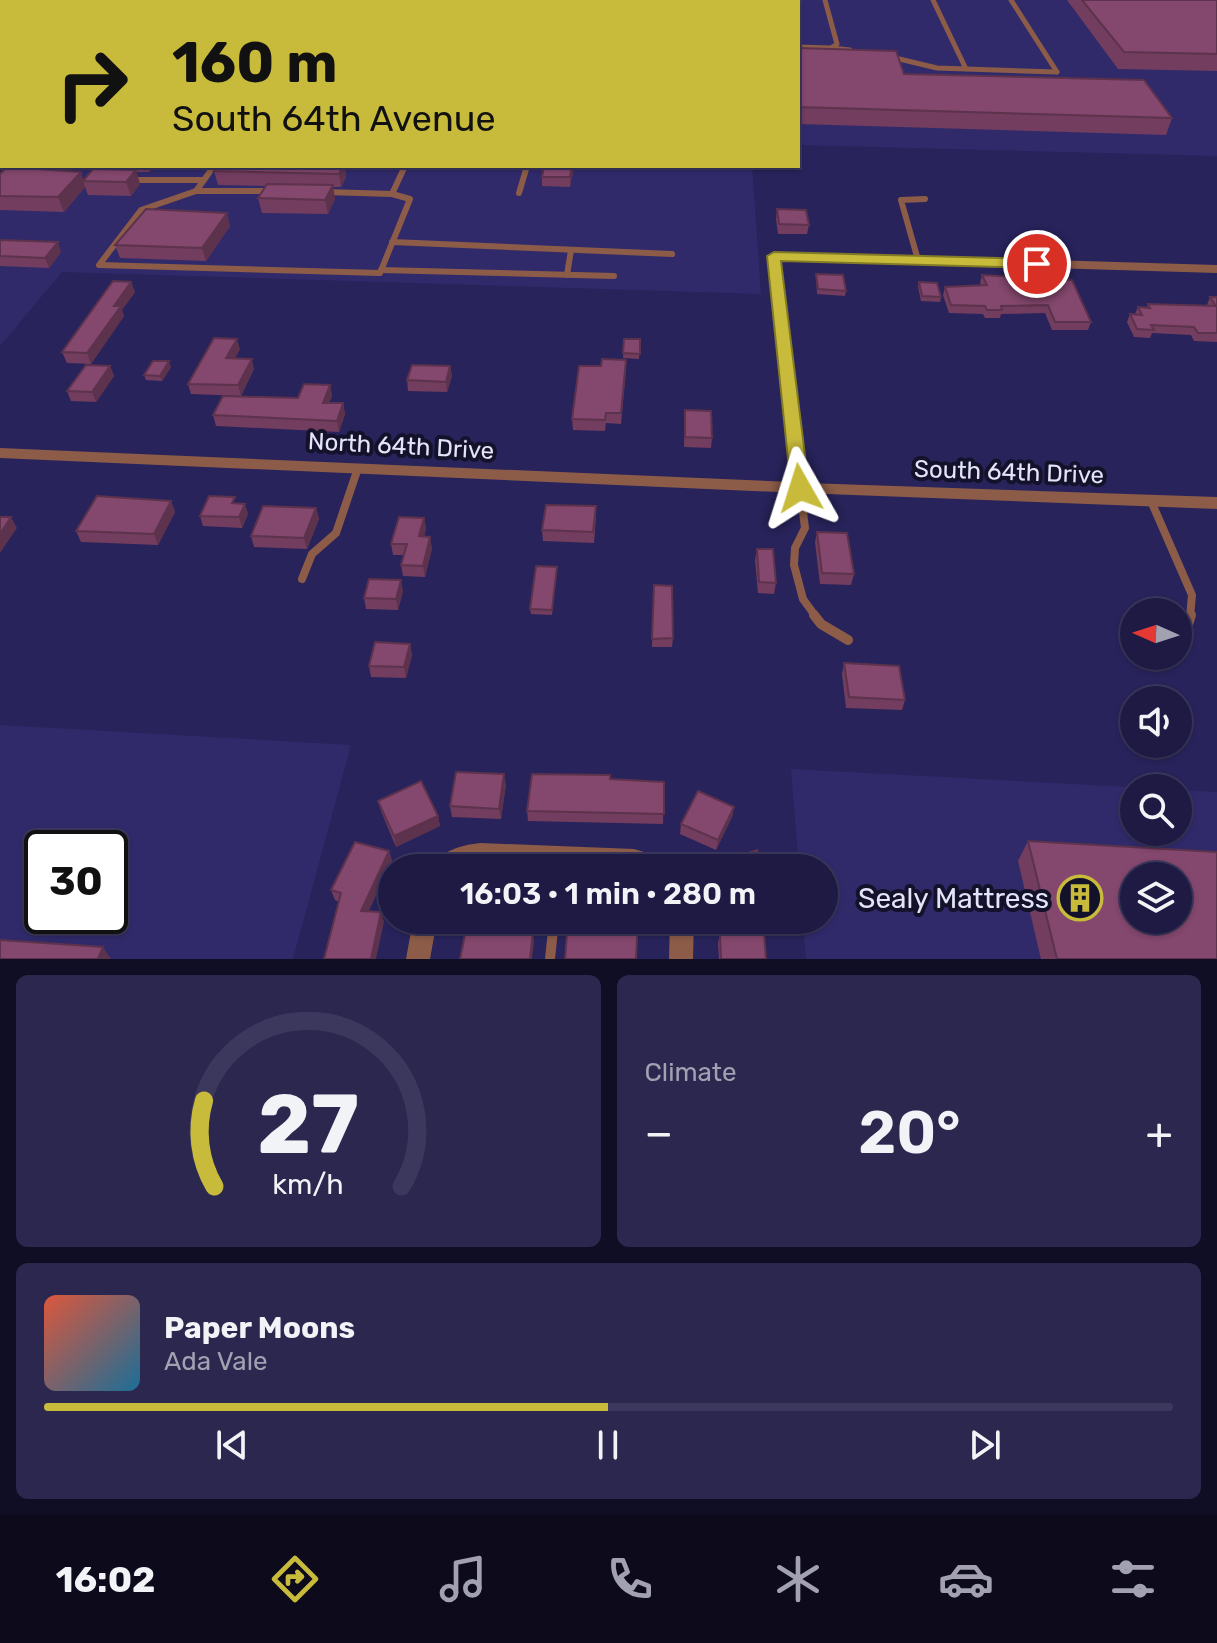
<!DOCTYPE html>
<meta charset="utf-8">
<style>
:root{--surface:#1e1a44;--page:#2b274f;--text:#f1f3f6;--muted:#a1a1b2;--line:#3c385d;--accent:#c8bb3b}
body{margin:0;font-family:Rubik,sans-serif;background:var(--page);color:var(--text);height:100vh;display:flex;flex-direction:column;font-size:30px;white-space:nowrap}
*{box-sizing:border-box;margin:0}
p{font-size:26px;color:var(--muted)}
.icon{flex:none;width:44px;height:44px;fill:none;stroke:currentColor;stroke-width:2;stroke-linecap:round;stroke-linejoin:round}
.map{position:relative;height:959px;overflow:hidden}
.side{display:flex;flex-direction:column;gap:16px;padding:16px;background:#100e25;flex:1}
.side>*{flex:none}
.top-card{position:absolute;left:0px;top:0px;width:800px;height:168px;box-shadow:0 2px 6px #0004,0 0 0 2px var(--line);background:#c8bb3b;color:#111;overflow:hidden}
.needle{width:52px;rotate:273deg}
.fabs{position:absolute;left:1120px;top:598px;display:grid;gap:16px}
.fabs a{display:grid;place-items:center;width:72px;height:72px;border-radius:50%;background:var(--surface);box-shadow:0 2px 6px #0004,0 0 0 2px var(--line);font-size:40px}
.speed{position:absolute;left:24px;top:830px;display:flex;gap:16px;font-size:40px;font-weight:700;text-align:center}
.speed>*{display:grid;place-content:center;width:104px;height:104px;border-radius:50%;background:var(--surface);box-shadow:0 2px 6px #0004,0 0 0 2px var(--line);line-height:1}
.speed .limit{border:4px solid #111;border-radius:12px;background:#fff;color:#111}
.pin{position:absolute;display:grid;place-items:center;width:68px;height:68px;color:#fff;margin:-34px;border:4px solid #fff;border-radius:50%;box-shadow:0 2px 8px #0007}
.me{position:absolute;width:88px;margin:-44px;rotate:354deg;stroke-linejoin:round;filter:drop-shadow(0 0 6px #0008)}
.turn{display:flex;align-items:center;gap:28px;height:168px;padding:0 40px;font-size:36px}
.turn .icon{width:104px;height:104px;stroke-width:2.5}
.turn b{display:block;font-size:56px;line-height:68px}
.big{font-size:60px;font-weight:600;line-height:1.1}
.side .tile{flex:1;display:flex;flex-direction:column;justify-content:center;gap:12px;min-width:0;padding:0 28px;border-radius:12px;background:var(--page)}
.side .dial{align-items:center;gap:0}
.dial svg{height:208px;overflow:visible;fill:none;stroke:var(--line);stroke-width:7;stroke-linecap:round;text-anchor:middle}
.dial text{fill:var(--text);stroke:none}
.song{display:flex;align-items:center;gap:24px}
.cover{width:96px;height:96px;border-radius:12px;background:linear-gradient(135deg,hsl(10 70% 55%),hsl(200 70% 35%))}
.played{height:8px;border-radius:4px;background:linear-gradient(90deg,var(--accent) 50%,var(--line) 50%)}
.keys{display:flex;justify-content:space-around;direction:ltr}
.heat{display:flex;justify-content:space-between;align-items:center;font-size:44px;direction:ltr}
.side .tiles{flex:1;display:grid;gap:16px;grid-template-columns:1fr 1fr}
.tile:last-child{grid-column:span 2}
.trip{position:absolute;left:378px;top:854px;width:460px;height:80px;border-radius:40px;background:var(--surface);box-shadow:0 2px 6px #0004,0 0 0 2px var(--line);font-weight:600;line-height:80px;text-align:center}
.menu{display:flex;height:128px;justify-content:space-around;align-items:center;background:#0c0a1b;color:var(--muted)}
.menu .icon{width:56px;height:56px}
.menu .on{color:var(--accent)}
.menu b{font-size:36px;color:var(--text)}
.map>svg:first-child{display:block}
.built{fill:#302a6a;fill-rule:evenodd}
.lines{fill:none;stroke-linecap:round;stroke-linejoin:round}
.lane-far3{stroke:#8c5c48;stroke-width:5}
.lane-far2{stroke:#8c5c48;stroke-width:6}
.lane-far1{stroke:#8c5c48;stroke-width:8}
.lane{stroke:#8c5c48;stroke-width:10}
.street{fill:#8c5c48;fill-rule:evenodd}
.primary{fill:#ea885e;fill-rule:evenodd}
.wall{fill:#723d5e}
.shaded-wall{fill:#5c324c}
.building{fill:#84476d;stroke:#5c324c;stroke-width:2;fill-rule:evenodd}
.route{fill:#c8bb3b;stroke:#827a26;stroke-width:2}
.labels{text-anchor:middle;stroke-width:8;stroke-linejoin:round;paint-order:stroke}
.street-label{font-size:24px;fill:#e3e4f9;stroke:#13122a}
.near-poi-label{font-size:28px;fill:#e3e4f9;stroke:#13122a;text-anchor:end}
</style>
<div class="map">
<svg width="1217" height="959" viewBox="0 0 1217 959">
<rect width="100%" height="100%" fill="#28235b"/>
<g class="built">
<path d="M184,0H1217V156L798,145V2H182Z"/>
<path d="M14,166H752L761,294L62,272L0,346V180Z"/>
<path d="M0,725L351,745L293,959H0ZM42,848H110V916H42Z"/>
<path d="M791,769L1147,788H1134V832H1178V790L1217,792V959H806L803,920H824V868H799ZM1134,876H1178V920H1134Z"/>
</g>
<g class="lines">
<g class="lane-far3">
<path d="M1011,0L1057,72"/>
<path d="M798,47L831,48L837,44L825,0"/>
<path d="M831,48L850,50"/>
<path d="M891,57L937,68L966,69L933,0"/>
<path d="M966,69L1057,72"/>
</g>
<g class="lane-far2">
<path d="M214,166L196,191H273"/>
<path d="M129,180H204"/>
<path d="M196,191L141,210L99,265L380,273L410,199L392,194"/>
<path d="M326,192L392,194L405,166"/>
<path d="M519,193L527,166"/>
<path d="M392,242L672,254"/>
<path d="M918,260L901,200L925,199"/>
<path d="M381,270L614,276"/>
<path d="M567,275L571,250"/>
</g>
<g class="lane-far1">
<path d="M800,488L805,528L795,548L794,565L803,599L816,617"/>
<path d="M1151,501L1192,595L1190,617"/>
<path d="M302,579L312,554L336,533L358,468"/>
</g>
<g class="lane">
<path d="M814,615L821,624L848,640"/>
<path d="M1178,644L1182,643L1191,615"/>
<path d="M550,959L554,920"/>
</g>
<g class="street">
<path d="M774,252L1217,265V273L781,260L807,483L1217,497V509L800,493L0,458V448L791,482L768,256Z"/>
<path d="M480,843L634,849L674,861L677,868L480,863L462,868H431C438,851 463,845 480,843Z"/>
<path d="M413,920H437L430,959H406Z"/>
<path d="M670,920H694L693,959H669Z"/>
</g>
<g class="primary">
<path d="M165,0H176L164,2Z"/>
<path d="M0,157L4,166L0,167Z"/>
</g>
</g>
<g class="wall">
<path d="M1067,0H1217V71L1118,69Z"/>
<path d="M798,48L904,74L1172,118L1166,135L798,124Z"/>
<path d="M24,166H62L58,170L44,169L81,172L83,180L107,169L106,166H155L149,172H136L140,184L131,196L88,195L85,187L64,212L0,210V174L24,168Z"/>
<path d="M345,166L346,177L341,187H333L335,199L328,214L262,213L258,198L266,186L218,185L214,171Z"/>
<path d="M544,166H574L570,187L542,186V177Z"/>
<path d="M777,209L809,225L807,234H778L776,219Z"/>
<path d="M230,226L206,261L120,258L115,245Z"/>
<path d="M0,240L61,252L49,268L0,266Z"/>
<path d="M816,274L846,291L845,296L817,294Z"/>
<path d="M982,275L1091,322L1088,330H1052L1045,313L1001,314L1000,318H985L983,314L949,313L943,295L945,287L981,285L980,283Z"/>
<path d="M131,282L135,292L122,310L124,316L91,364L67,363L62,352Z"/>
<path d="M919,282L941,297L940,302L921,301L918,287Z"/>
<path d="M1210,297H1217V342L1194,341L1191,335L1152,333L1150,338L1134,337L1127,322L1130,314H1135L1138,307H1147L1148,304L1207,305Z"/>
<path d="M624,339H640L639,359L623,358Z"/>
<path d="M240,349L235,358L254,369L241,396L191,394L188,384Z"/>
<path d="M110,366L114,376L96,402L71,401L67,391Z"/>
<path d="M450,366L452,376L447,392L408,391L407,380Z"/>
<path d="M171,367L162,381L146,380L144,375Z"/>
<path d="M626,370L621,424L606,423L605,431L573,430L572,419Z"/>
<path d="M330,385L332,396L329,403H343L345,414L339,432L216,426L213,415L298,398Z"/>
<path d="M685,410L712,438L711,448L684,447Z"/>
<path d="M171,501L175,512L158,545L81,542L76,531Z"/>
<path d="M237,503L248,514L242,528L203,526L200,516Z"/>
<path d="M316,508L319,519L307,549L254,547L251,536Z"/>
<path d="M596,517L594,543L543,541L542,530Z"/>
<path d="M424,518L426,529L424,536L432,548L425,577L403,576L401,565L404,555H393L391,544Z"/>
<path d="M817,532L854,574L851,585L820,584L815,542Z"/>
<path d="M757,549L776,583L774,594L758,593L755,560Z"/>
<path d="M557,567L552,615L531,614L530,609Z"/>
<path d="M654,585L673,638L672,647H652Z"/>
<path d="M403,591L398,610L366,609L364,598Z"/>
<path d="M410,644L412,655L406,678L371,677L369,666Z"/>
<path d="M844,663L905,700L902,710L846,708L842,674Z"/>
<path d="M610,779L664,782L663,824L528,821L527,811Z"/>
<path d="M506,784L501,819L452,817L450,806Z"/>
<path d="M378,801L438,816L440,826L396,847L381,811Z"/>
<path d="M734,807L732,817L716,850L680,834L681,824Z"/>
<path d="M1028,841L1217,959H1041L1018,861Z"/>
<path d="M389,851L392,861L368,912H381L384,922L335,900L331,890Z"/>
<path d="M736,920H763L766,959H719L718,943L720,934H737Z"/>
</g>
<g class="shaded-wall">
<path d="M6,0H32L29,2H3Z"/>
<path d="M324,0H338L336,2H323Z"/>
<path d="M2,3V22L0,24V4Z"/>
<path d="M148,166H155L149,172Z"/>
<path d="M343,166H345L346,177L341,187L339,174Z"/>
<path d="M572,166H574L570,187V177Z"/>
<path d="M136,170L140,184L131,196L126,182Z"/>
<path d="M81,172L85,187L64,212L58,197Z"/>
<path d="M333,185L335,199L328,214L325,200Z"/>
<path d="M227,213L230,226L206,261L202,248Z"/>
<path d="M58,242L61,252L49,268L45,258Z"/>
<path d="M131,282L135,292L122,310L124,316L91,364L87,353L114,306Z"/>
<path d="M237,339L240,349L229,368L226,358Z"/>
<path d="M252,359L254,369L241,396L238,385Z"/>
<path d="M169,361L171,367L162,381L160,376Z"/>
<path d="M110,366L114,376L96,402L92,392Z"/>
<path d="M450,366L452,376L447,392L446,382Z"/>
<path d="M330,385L332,396L325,413L323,403Z"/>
<path d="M343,403L345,414L339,432L337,421Z"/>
<path d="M171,501L175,512L158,545L154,534Z"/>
<path d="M245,504L248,514L242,528L239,517Z"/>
<path d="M316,508L319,519L307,549L304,538Z"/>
<path d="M11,517L17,528L0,553V534Z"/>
<path d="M424,518L426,529L421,547L419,536Z"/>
<path d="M430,537L432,548L425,577L423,566Z"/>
<path d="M401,580L403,591L398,610L396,599Z"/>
<path d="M410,644L412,655L406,678L404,667Z"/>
<path d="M504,774L506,784L501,819L499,809Z"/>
<path d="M734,807L732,817L716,850L718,840Z"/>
<path d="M438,816L440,826L396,847L394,836Z"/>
<path d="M389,851L392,861L364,921L361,911Z"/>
<path d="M381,912L384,922L376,959H371Z"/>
<path d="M533,932L534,942L532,959H530Z"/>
<path d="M103,947L111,959H98Z"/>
</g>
<g class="building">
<path d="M205,0H324L323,2H203Z"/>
<rect x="477" y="0" width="125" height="2"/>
<path d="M1082,0H1217V54L1124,52Z"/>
<path d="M798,48L896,51L904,74L1144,80L1172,118L798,107Z"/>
<path d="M218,166H343L339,174L214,171Z"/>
<path d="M544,166H572L570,177H542Z"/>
<path d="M7,167L81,172L58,197L0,196V174Z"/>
<path d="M93,169L136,170L126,182L83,181Z"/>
<path d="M267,184L333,185L325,200L258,198Z"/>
<path d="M146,209L227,213L202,248L115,245Z"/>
<path d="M777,209L806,210L809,225L779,224Z"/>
<path d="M0,240L58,242L45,258L0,256Z"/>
<path d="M816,274L843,275L846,291L818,289Z"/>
<path d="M982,275L1072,280L1091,322H1055L1048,305L1001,306L1002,310H987L985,306L951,305L945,287L987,285Z"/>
<path d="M113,281L131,282L114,306H121L87,353L62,352Z"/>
<path d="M919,282L937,283L941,297L922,296Z"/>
<path d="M1210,297H1217V333H1198L1194,327L1151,325L1154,330L1137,329L1130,314L1142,315L1138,307L1150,308L1148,304L1216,306Z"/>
<path d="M214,338L237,339L226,358L252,359L238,385L188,384Z"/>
<path d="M624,339H640V354L623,353Z"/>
<path d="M602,359L626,360L621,413H606L605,420L572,419L579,366H601Z"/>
<path d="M153,361H169L160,376L144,375Z"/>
<path d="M86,365L110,366L92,392L67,391Z"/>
<path d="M412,365L450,366L446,382L407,380Z"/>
<path d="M304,384L330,385L323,403H343L337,421L213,415L223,396L298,398Z"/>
<path d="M685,410L711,411L712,438L685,437Z"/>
<path d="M97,496L171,501L154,534L76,531Z"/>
<path d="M209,496L235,497L232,503L245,504L239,517L200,516Z"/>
<path d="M546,505L596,506L593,532L542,530Z"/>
<path d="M263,506L316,508L304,538L251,536Z"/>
<path d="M0,517H11L0,534Z"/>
<path d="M399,517L424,518L419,536L430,537L423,566L401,565L407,544H391Z"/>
<path d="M817,532L847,533L854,574L822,573Z"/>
<path d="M757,549H773L776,583L759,582Z"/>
<path d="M536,566L557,567L552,610L530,609Z"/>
<path d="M369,579L401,580L396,599L364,598Z"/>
<path d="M654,585L672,586L673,638L652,639Z"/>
<path d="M375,642L410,644L404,667L369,666Z"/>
<path d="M844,663L899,666L905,700L849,697Z"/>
<path d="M456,772L504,774L499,809L450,806Z"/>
<path d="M532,774L610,775V779L664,782V814L527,811Z"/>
<path d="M421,781L438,816L394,836L378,801Z"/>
<path d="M698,791L734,807L718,840L681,824Z"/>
<path d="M1028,841L1217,852V959H1057ZM1134,876H1178V920H1134Z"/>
<path d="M355,842L389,851L361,911L381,912L371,959H324L341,893L331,890Z"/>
<path d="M757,850L766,868H720L718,863Z"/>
<path d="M468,920H530L529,932H533L530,959H460Z"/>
<path d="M568,920H638L636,959H565Z"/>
<path d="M738,920H763L766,959H721L720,934L739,935Z"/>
<path d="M0,940L103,947L98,959H0Z"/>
</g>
<path class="route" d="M774,252L1037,259L1044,264L1037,268L781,261L809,488L800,494L791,488L767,256Z"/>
<defs>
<g id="building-ring" transform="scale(2.3)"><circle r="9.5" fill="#13122a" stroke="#c8bb3b" stroke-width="1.5"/><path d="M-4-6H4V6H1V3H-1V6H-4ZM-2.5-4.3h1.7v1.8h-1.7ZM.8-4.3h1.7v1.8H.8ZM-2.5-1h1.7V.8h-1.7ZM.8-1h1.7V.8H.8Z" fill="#c8bb3b"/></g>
</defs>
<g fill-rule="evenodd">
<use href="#building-ring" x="1080" y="898"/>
</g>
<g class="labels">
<g class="street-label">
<text transform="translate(401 446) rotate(3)" y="8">North 64th Drive</text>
<text transform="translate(1009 472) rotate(2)" y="8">South 64th Drive</text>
</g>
<g class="near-poi-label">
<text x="1049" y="908">Sealy Mattress</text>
</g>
</g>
</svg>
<div class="fabs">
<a><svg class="needle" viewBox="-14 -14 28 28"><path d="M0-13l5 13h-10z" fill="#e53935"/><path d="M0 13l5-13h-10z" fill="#a1a1b2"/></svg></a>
<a><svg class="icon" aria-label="sound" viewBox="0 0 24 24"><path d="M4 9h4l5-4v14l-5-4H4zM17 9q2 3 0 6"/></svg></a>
<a><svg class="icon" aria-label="search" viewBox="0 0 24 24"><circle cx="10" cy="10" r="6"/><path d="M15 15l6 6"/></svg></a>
<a><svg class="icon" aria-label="layers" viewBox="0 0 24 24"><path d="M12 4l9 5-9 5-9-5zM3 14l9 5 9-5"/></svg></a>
</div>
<div class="speed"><div class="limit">30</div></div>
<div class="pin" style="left:1037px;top:264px;background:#d93025"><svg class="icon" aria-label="arrive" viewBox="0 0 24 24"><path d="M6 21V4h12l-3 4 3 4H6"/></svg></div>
<svg class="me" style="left:800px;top:488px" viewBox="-20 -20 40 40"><path d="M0-17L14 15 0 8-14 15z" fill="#c8bb3b" stroke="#fff" stroke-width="4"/></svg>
<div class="trip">16:03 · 1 min · 280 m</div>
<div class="top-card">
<div class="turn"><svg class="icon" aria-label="right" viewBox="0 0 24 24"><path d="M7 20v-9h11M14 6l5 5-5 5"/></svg><div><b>160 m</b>South 64th Avenue</div></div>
</div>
</div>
<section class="side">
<div class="tiles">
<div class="tile dial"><svg viewBox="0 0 100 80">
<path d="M14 69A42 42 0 1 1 86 69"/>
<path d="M14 69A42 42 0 0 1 10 36" stroke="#c8bb3b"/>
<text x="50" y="56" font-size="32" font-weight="700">27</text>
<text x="50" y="72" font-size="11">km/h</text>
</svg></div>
<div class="tile"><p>Climate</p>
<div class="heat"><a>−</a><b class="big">20°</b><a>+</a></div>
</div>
<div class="tile">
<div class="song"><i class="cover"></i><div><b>Paper Moons</b><p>Ada Vale</p></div></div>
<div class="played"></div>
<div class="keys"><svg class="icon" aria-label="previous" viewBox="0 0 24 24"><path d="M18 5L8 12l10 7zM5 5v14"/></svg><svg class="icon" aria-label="pause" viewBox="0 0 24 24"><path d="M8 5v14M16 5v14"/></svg><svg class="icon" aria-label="next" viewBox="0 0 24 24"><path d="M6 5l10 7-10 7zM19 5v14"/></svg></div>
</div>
</div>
</section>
<nav class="menu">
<b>16:02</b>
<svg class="icon on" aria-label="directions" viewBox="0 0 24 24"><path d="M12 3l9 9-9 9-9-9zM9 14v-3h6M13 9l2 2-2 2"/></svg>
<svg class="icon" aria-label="music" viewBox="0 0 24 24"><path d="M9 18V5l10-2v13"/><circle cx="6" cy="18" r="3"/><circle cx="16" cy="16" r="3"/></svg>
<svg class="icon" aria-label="phone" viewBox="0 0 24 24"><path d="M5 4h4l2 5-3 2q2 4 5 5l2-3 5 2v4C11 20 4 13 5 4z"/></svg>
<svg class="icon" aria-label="climate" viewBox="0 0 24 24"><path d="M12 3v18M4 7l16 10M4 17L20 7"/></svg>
<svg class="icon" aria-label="car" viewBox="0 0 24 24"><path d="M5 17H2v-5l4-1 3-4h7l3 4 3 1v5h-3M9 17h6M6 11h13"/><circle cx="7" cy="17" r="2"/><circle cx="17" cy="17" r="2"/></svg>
<svg class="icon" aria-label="filters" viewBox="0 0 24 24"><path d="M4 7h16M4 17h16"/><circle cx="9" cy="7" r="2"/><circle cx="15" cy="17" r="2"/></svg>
</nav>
